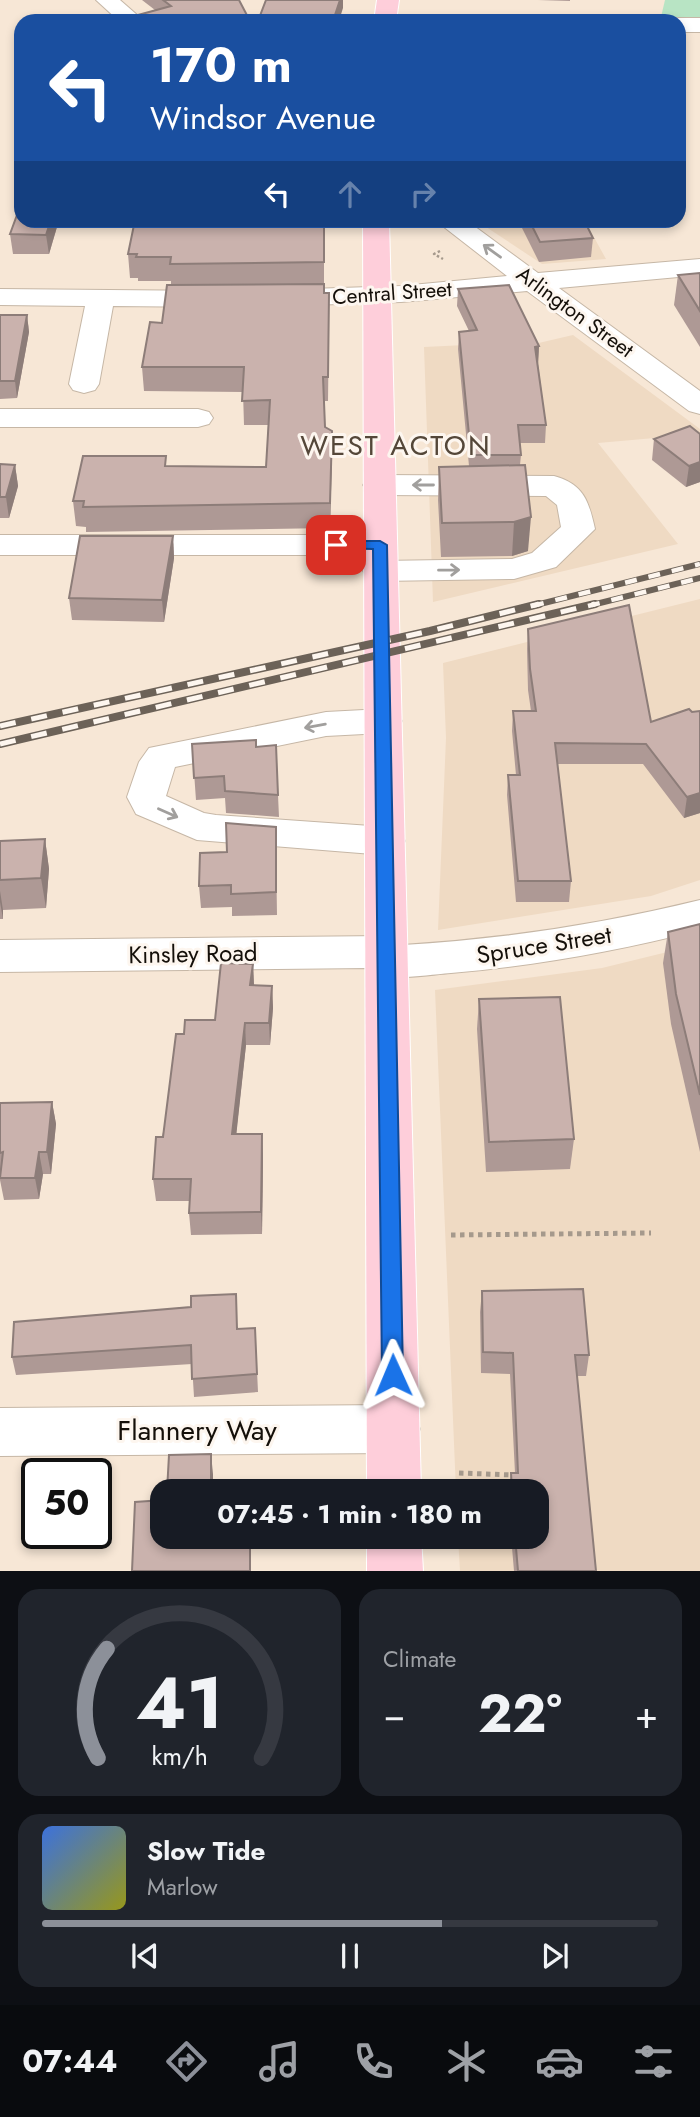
<!DOCTYPE html>
<meta charset="utf-8">
<style>
:root{--surface:#171b24;--page:#20242c;--text:#f1f3f6;--muted:#9ea1a6;--line:#363941;--accent:#8c9099}
body{margin:0;font-family:Jost,sans-serif;background:var(--page);color:var(--text);height:100vh;display:flex;flex-direction:column;font-size:26px;white-space:nowrap}
*{box-sizing:border-box;margin:0}
p{font-size:23px;color:var(--muted)}
.icon{flex:none;width:38px;height:38px;fill:none;stroke:currentColor;stroke-width:2;stroke-linecap:round;stroke-linejoin:round}
.map{position:relative;height:1571px;overflow:hidden}
.details{display:flex;flex-direction:column;gap:18px;padding:18px;background:#0d0f14;flex:1}
.details>*{flex:none}
.hud{position:absolute;left:14px;top:14px;width:672px;height:214px;border-radius:21px;box-shadow:0 4px 10px #0003;background:#1a4fa0;color:#fff;overflow:hidden}
.speed{position:absolute;left:21px;top:1458px;display:flex;gap:14px;font-size:35px;font-weight:700;text-align:center}
.speed>*{display:grid;place-content:center;width:91px;height:91px;border-radius:50%;background:var(--surface);box-shadow:0 4px 10px #0003;line-height:1}
.speed .limit{border:4px solid #111;border-radius:10px;background:#fff;color:#111}
.pin{position:absolute;display:grid;place-items:center;width:60px;height:60px;color:#fff;margin:-30px;border-radius:14px;box-shadow:0 4px 10px #0006}
.me{position:absolute;width:77px;margin:-38px;rotate:359deg;stroke-linejoin:round;filter:drop-shadow(0 0 5px #0008)}
.turn{display:flex;align-items:center;gap:24px;height:147px;padding:0 21px;font-size:32px}
.turn .icon{width:91px;height:91px;stroke-width:2.5}
.turn b{display:block;font-size:49px;line-height:60px}
.lanes{display:flex;align-items:center;height:66px;padding:0 21px;background:#0003;justify-content:center;gap:35px;direction:ltr}
.lanes .off{opacity:.35}
.big{font-size:52px;font-weight:700;line-height:1.1}
.details .card{flex:1;display:flex;flex-direction:column;justify-content:center;gap:10px;min-width:0;padding:0 24px;border-radius:21px;background:var(--page)}
.details .dial{align-items:center;gap:0}
.dial svg{height:182px;overflow:visible;fill:none;stroke:var(--line);stroke-width:7;stroke-linecap:round;text-anchor:middle}
.dial text{fill:var(--text);stroke:none}
.song{display:flex;align-items:center;gap:21px}
.cover{width:84px;height:84px;border-radius:10px;background:linear-gradient(135deg,hsl(220 70% 55%),hsl(60 70% 35%))}
.played{height:7px;border-radius:4px;background:linear-gradient(90deg,var(--accent) 65%,var(--line) 65%)}
.keys{display:flex;justify-content:space-around;direction:ltr}
.heat{display:flex;justify-content:space-between;align-items:center;font-size:38px;direction:ltr}
.details .tiles{flex:1;display:grid;gap:18px;grid-template-columns:1fr 1fr}
.card:last-child{grid-column:span 2}
.trip{position:absolute;left:150px;top:1479px;width:399px;height:70px;border-radius:21px;background:var(--surface);box-shadow:0 4px 10px #0003;font-weight:700;line-height:70px;text-align:center}
.tab-bar{display:flex;height:112px;justify-content:space-around;align-items:center;background:#090b0e;color:var(--muted)}
.tab-bar .icon{width:49px;height:49px}
.tab-bar .active{color:var(--accent)}
.tab-bar b{font-size:32px;color:var(--text)}
.map>svg:first-child{display:block}
.built{fill:#efdac3}
.green{fill:#b8e4c4}
.lines{fill:none;stroke-linecap:round;stroke-linejoin:round}
.minor-casing{stroke:#c6b7a6;stroke-width:2}
.major-casing{stroke:#fff;stroke-width:2}
.path-far1{stroke:#a5998c;stroke-width:2.5;stroke-dasharray:2.5 2.5;stroke-linecap:butt}
.path{stroke:#a5998c;stroke-width:5;stroke-dasharray:4.5 4.5;stroke-linecap:butt}
.minor{fill:#fff;fill-rule:evenodd}
.major{fill:#feceda;fill-rule:evenodd}
.rail-far1-casing{stroke:#6c6258;stroke-width:6}
.rail-casing{stroke:#6c6258;stroke-width:8}
.rail-far1{stroke:#fdf6ef;stroke-width:4.5;stroke-dasharray:12;stroke-linecap:butt}
.rail{stroke:#fdf6ef;stroke-width:5;stroke-dasharray:16;stroke-linecap:butt}
.wall{fill:#ae9995}
.shaded-wall{fill:#8d7d79}
.building{fill:#cab2ad;stroke:#8d7d79;stroke-width:2}
.oneway{stroke:#a19f9d}
.route{fill:#1a73e8;stroke:#114b97;stroke-width:2}
.labels{text-anchor:middle;stroke-width:6;stroke-linejoin:round;paint-order:stroke}
.far-street-label{font-size:21px;fill:#140f09;stroke:#fdf6ef}
.street-label{font-size:24px;fill:#140f09;stroke:#fdf6ef}
.quarter-label{font-size:28px;letter-spacing:2px;fill:#544739;stroke:#fdf6ef}
.near-street-label{font-size:28px;fill:#140f09;stroke:#fdf6ef}
</style>
<div class="map">
<svg width="700" height="1571" viewBox="0 0 700 1571">
<rect width="100%" height="100%" fill="#f7e7d6"/>
<g class="built">
<path d="M477,221H585L606,259L542,264Z"/>
<path d="M573,335L700,429V434L598,443L678,544L433,602L424,347L486,344L530,345Z"/>
<path d="M700,599V880L651,896L438,930L446,738L443,663Z"/>
<path d="M700,944V1571H460L458,1537L537,1536V1491H456L435,990L602,968Z"/>
</g>
<path class="green" d="M665,0H700V17H661Z"/>
<g class="lines">
<g class="minor-casing">
<g id="minor">
<path d="M96,0H120L144,21H119Z"/>
<path d="M679,18H700V32H679V21H671Z"/>
<path d="M435,220H466L538,273L700,259V275L559,288L700,391V414L689,411L527,291L401,302L279,306L269,304L265,298L269,292L279,290L401,286L507,276Z"/>
<path d="M0,289L218,291L228,293L232,299L228,305L218,307L113,306L99,384L95,390L84,393L73,390L69,384L85,306L0,305Z"/>
<path d="M0,409H198L209,412L213,418L209,424L198,427H0Z"/>
<path d="M379,475L554,476C584,484 589,502 595,529L556,567L514,579L380,581L368,578L363,571L368,564L380,561L512,559L532,553L561,527L557,505L546,496L379,495L368,492L363,485L368,478Z"/>
<path d="M0,535H380L392,538L397,545L392,552L380,555H0Z"/>
<path d="M383,709L396,712L402,721L396,730L383,733L326,736L175,767L166,796L204,813L216,815L385,827L399,831L405,841L399,851L385,855L197,840L136,814L127,797L139,762L149,748L326,712Z"/>
<path d="M700,900V930C618,951 535,966 451,973C425,975 396,981 371,973L368,968L0,972V940L386,936L401,941L403,945C504,939 602,924 700,900Z"/>
<path d="M394,1405L412,1412L420,1429L412,1446L394,1453L0,1456V1408Z"/>
</g>
</g>
<g class="major-casing">
<g id="major">
<path d="M377,0H399L396,21H374Z"/>
<path d="M363,220H389L421,1491H367Z"/>
<path d="M367,1536H421L423,1571H367Z"/>
</g>
</g>
<path class="path-far1" d="M440,251L434,254L443,259"/>
<g class="path">
<path d="M451,1235L651,1233"/>
<path d="M459,1473L514,1475"/>
</g>
<use href="#minor" class="minor"/>
<use href="#major" class="major"/>
<g class="rail-far1-casing">
<g id="rail-far1">
<path d="M532,606L700,564"/>
<path d="M588,606L700,578"/>
</g>
</g>
<g class="rail-casing">
<g id="rail">
<path d="M0,726L430,631L539,604"/>
<path d="M0,744L595,604"/>
</g>
</g>
<use href="#rail-far1" class="rail-far1"/>
<use href="#rail" class="rail"/>
</g>
<g class="wall">
<path d="M142,0H239L155,10Z"/>
<path d="M538,0H570V1Z"/>
<path d="M59,220L49,254H13L10,234Z"/>
<path d="M324,220V293L329,317L328,401H324L325,427L332,431L330,528L86,532V527L76,526L73,501L167,466L266,467L268,425H244L243,392L144,391L142,367L162,323L171,285V281H138V278H130L128,254Z"/>
<path d="M518,220H584L593,238L591,257L539,262Z"/>
<path d="M700,273V347L674,305L678,275Z"/>
<path d="M458,289L539,346L538,364L546,425L545,443H520L521,455L520,465L528,551L512,556L441,557L438,500L439,467L469,466L458,349L459,332L469,331L457,306Z"/>
<path d="M0,315H27L29,332L17,398L0,399Z"/>
<path d="M700,434V482L686,487L652,460L654,439Z"/>
<path d="M0,464L15,465L18,486L9,518H0Z"/>
<path d="M173,536L174,558L164,622L72,620L69,598Z"/>
<path d="M528,629L651,722L700,813L684,818L643,764H557L571,881L569,902H516L507,795L508,775H516L512,731L513,711H531L528,690L527,649Z"/>
<path d="M192,744L256,747L278,795L279,817L226,813L225,798L196,800Z"/>
<path d="M45,839L49,869L46,908L3,910V919H0V841Z"/>
<path d="M276,849L277,915L232,916V907L201,908L199,886Z"/>
<path d="M700,924V1152L671,1024L663,963L668,932Z"/>
<path d="M253,964L254,985L272,986L273,1008L270,1045H246L236,1134H262L263,1156L262,1234L191,1235L189,1213L190,1201H156L153,1179L184,1034L215,1020Z"/>
<path d="M479,999L574,1139L570,1169L486,1172L477,1029Z"/>
<path d="M52,1102L56,1124L51,1174H43L39,1199L4,1200L0,1180V1103Z"/>
<path d="M482,1291L589,1355L586,1376H577L596,1571H514L511,1536H537V1491H509L511,1473H515L510,1374L481,1373L480,1312Z"/>
<path d="M255,1328L258,1392L194,1397L192,1364L16,1375L12,1357L238,1329Z"/>
</g>
<g class="shaded-wall">
<path d="M340,0H343V8L339,21H333Z"/>
<path d="M51,220H59L49,254L46,235Z"/>
<path d="M27,315L29,332L17,398L15,381Z"/>
<path d="M539,346L538,364L535,347Z"/>
<path d="M332,431V456L330,528V503Z"/>
<path d="M700,462V482L686,487L689,466Z"/>
<path d="M15,465L18,486L9,518L6,497Z"/>
<path d="M531,517L528,551L512,556L514,522Z"/>
<path d="M173,536L174,558L164,622L162,600Z"/>
<path d="M700,793V813L684,818L687,797Z"/>
<path d="M45,839L49,869L46,908L41,878Z"/>
<path d="M0,891L3,910V919L0,902Z"/>
<path d="M253,964L254,986L250,985Z"/>
<path d="M272,986L273,1008L270,1045L269,1023Z"/>
<path d="M245,1023L246,1045L234,1156L232,1134Z"/>
<path d="M52,1102L56,1124L51,1174L47,1152Z"/>
<path d="M262,1134L263,1156L262,1234L261,1212Z"/>
<path d="M39,1152L43,1174L39,1199L35,1178Z"/>
<path d="M211,1454L213,1474V1491H211Z"/>
<rect x="250" y="1536" width="1" height="35"/>
</g>
<g class="building">
<path d="M163,0H239L250,21H116L171,6Z"/>
<path d="M266,0H340L333,21H258Z"/>
<path d="M21,204V220H51L46,235L10,234Z"/>
<path d="M135,220H324V262L170,264L171,257H136L137,254H128Z"/>
<path d="M529,220H584L593,238L540,242Z"/>
<path d="M700,273V311L678,275Z"/>
<path d="M324,284V293H329L328,377H323L325,427L332,431L330,503L83,507L84,501H73L83,456H166L165,466L266,467L270,400L242,401L244,367H142L150,322L162,323L167,285Z"/>
<path d="M509,285L539,346L535,347L546,425H518L521,455H471L459,332L477,330L458,289Z"/>
<path d="M0,315H27L15,381H0Z"/>
<path d="M690,426L700,434V462L689,466L654,439Z"/>
<path d="M0,464L15,465L6,497H0Z"/>
<path d="M525,465L531,517L514,522L442,523L439,467Z"/>
<path d="M80,536H173L162,600L69,598Z"/>
<path d="M629,605L651,722L689,709L692,712L700,711V793L687,797L646,744L555,743L571,881H518L508,775H520L513,711H536L530,669L528,629Z"/>
<path d="M256,740V747L276,745L278,795L225,791L224,776L194,778L192,744Z"/>
<path d="M226,823L276,827V892L231,894V885L199,886L200,853L227,852Z"/>
<path d="M45,839L41,878L0,880V841Z"/>
<path d="M700,924V1095L676,994L668,932Z"/>
<path d="M221,963L253,964L250,985L272,986L269,1023H245L232,1134H262L261,1212L189,1213L191,1179H153L156,1137H163L176,1034H184L185,1020H215Z"/>
<path d="M560,997L574,1139L489,1142L479,999Z"/>
<path d="M52,1102L47,1152H39L35,1178H0L3,1152L0,1153V1103Z"/>
<path d="M583,1289L589,1355H575L596,1571H518L515,1536H537V1491H512L511,1473H518L513,1353L483,1352L482,1291Z"/>
<path d="M236,1294L237,1329L255,1328L257,1374L192,1379L191,1345L12,1357L14,1322L191,1307V1296Z"/>
<path d="M211,1454V1490L249,1489V1491H167L169,1455Z"/>
<path d="M163,1500V1536H250V1571H132L135,1502Z"/>
</g>
<defs><path id="oneway-shaft" d="M-6 0H5M1.5-3L5.5 0L1.5 3" fill="none" stroke-width="1.6" stroke-linecap="round" stroke-linejoin="round" transform="scale(1.75)"/></defs>
<g class="oneway">
<use href="#oneway-shaft" transform="translate(492 251) rotate(-144)"/>
<use href="#oneway-shaft" transform="translate(423 485) rotate(-180)"/>
<use href="#oneway-shaft" transform="translate(449 570) rotate(-1)"/>
<use href="#oneway-shaft" transform="translate(315 726) rotate(170)"/>
<use href="#oneway-shaft" transform="translate(168 813) rotate(24)"/>
</g>
<path class="route" d="M336,541H380L387,545L403,1375L400,1382L393,1385L385,1382L382,1375L373,549L331,548V543Z"/>
<g class="labels">
<g class="far-street-label">
<text transform="translate(392 293) rotate(-4)" y="7">Central Street</text>
<text transform="translate(575 312) rotate(36)" y="7">Arlington Street</text>
</g>
<g class="street-label">
<text transform="translate(544 945) rotate(-9)" y="8">Spruce Street</text>
<text transform="translate(193 954) rotate(-1)" y="8">Kinsley Road</text>
</g>
<g class="quarter-label">
<text x="396" y="455">WEST ACTON</text>
</g>
<g class="near-street-label">
<text x="197" y="1440">Flannery Way</text>
</g>
</g>
</svg>
<div class="speed"><div class="limit">50</div></div>
<div class="pin" style="left:336px;top:545px;background:#d93025"><svg class="icon" aria-label="arrive" viewBox="0 0 24 24"><path d="M6 21V4h12l-3 4 3 4H6"/></svg></div>
<svg class="me" style="left:393px;top:1375px" viewBox="-20 -20 40 40"><path d="M0-17L14 15 0 8-14 15z" fill="#1a73e8" stroke="#fff" stroke-width="4"/></svg>
<div class="trip">07:45 · 1 min · 180 m</div>
<div class="hud">
<div class="turn"><svg class="icon" aria-label="left" viewBox="0 0 24 24"><path d="M17 20v-9H6M10 6l-5 5 5 5"/></svg><div><b>170 m</b>Windsor Avenue</div></div>
<div class="lanes"><svg class="icon" aria-label="left" viewBox="0 0 24 24"><path d="M17 20v-9H6M10 6l-5 5 5 5"/></svg><svg class="icon off" aria-label="ahead" viewBox="0 0 24 24"><path d="M12 20V5M6 11l6-6 6 6"/></svg><svg class="icon off" aria-label="right" viewBox="0 0 24 24"><path d="M7 20v-9h11M14 6l5 5-5 5"/></svg></div>
</div>
</div>
<section class="details">
<div class="tiles">
<div class="card dial"><svg viewBox="0 0 100 80">
<path d="M14 69A42 42 0 1 1 86 69"/>
<path d="M14 69A42 42 0 0 1 18 21" stroke="#8c9099"/>
<text x="50" y="56" font-size="32" font-weight="700">41</text>
<text x="50" y="72" font-size="11">km/h</text>
</svg></div>
<div class="card"><p>Climate</p>
<div class="heat"><a>−</a><b class="big">22°</b><a>+</a></div>
</div>
<div class="card">
<div class="song"><i class="cover"></i><div><b>Slow Tide</b><p>Marlow</p></div></div>
<div class="played"></div>
<div class="keys"><svg class="icon" aria-label="previous" viewBox="0 0 24 24"><path d="M18 5L8 12l10 7zM5 5v14"/></svg><svg class="icon" aria-label="pause" viewBox="0 0 24 24"><path d="M8 5v14M16 5v14"/></svg><svg class="icon" aria-label="next" viewBox="0 0 24 24"><path d="M6 5l10 7-10 7zM19 5v14"/></svg></div>
</div>
</div>
</section>
<nav class="tab-bar">
<b>07:44</b>
<svg class="icon active" aria-label="directions" viewBox="0 0 24 24"><path d="M12 3l9 9-9 9-9-9zM9 14v-3h6M13 9l2 2-2 2"/></svg>
<svg class="icon" aria-label="music" viewBox="0 0 24 24"><path d="M9 18V5l10-2v13"/><circle cx="6" cy="18" r="3"/><circle cx="16" cy="16" r="3"/></svg>
<svg class="icon" aria-label="phone" viewBox="0 0 24 24"><path d="M5 4h4l2 5-3 2q2 4 5 5l2-3 5 2v4C11 20 4 13 5 4z"/></svg>
<svg class="icon" aria-label="climate" viewBox="0 0 24 24"><path d="M12 3v18M4 7l16 10M4 17L20 7"/></svg>
<svg class="icon" aria-label="car" viewBox="0 0 24 24"><path d="M5 17H2v-5l4-1 3-4h7l3 4 3 1v5h-3M9 17h6M6 11h13"/><circle cx="7" cy="17" r="2"/><circle cx="17" cy="17" r="2"/></svg>
<svg class="icon" aria-label="filters" viewBox="0 0 24 24"><path d="M4 7h16M4 17h16"/><circle cx="9" cy="7" r="2"/><circle cx="15" cy="17" r="2"/></svg>
</nav>
